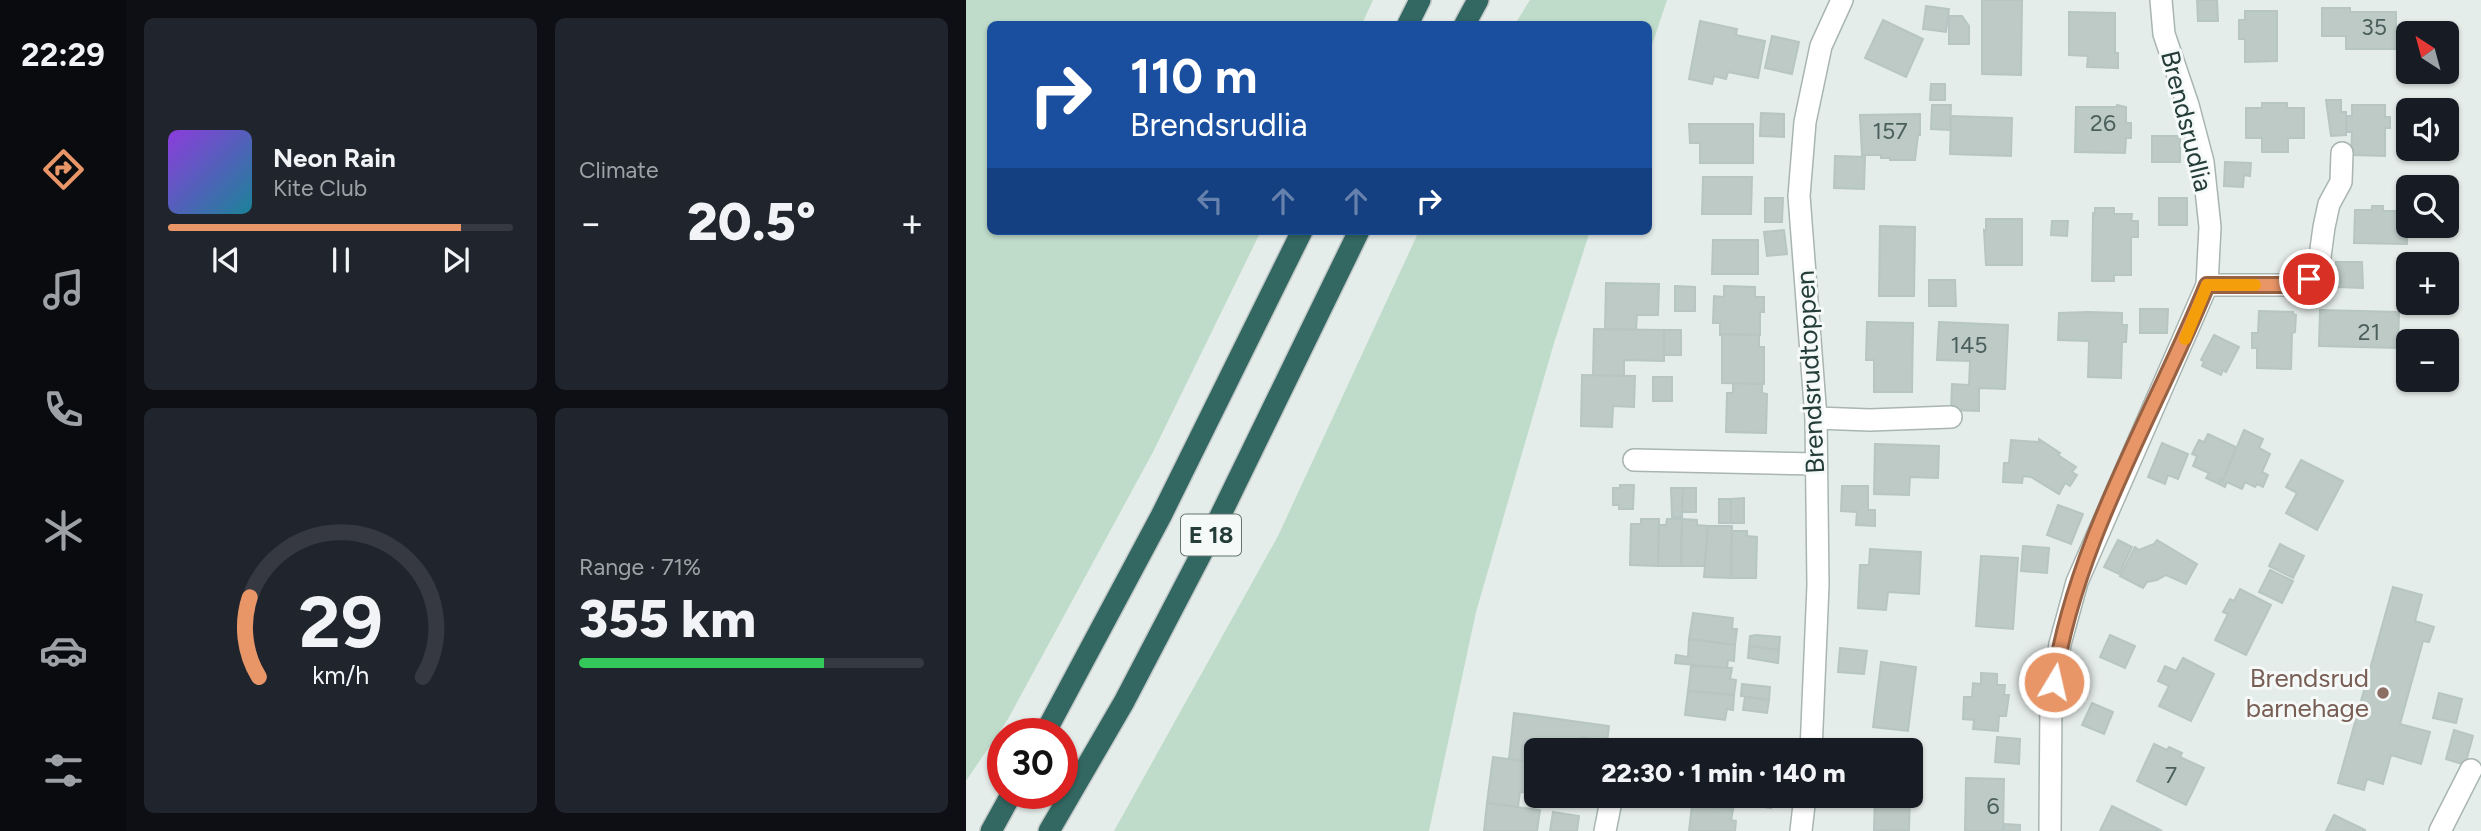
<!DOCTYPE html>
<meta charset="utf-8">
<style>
:root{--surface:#171b24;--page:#20242c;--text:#f1f3f6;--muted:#9ea1a6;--line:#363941;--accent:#e89567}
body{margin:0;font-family:Figtree,sans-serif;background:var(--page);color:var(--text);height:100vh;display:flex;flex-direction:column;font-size:26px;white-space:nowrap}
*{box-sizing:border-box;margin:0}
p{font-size:23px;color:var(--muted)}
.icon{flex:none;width:38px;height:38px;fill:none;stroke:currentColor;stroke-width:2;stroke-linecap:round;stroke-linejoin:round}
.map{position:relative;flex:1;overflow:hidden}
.panel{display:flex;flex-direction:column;gap:18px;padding:18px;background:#0d0f14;width:840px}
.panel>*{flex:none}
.hud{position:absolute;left:21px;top:21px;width:665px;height:214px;border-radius:10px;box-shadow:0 2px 5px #0004;background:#1a4fa0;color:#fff;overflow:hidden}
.needle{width:46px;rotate:324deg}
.fabs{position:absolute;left:1430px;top:21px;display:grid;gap:14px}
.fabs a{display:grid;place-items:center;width:63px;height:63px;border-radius:10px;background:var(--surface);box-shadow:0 2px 5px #0004;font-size:35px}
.speed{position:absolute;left:21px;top:718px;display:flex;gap:14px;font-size:35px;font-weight:700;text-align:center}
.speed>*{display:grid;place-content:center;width:91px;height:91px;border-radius:50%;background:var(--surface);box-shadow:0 2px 5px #0004;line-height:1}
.speed .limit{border:10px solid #d22;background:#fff;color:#111}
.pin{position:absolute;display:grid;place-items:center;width:60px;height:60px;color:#fff;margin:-30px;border:4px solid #fff;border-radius:50%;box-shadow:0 2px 7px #0007}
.me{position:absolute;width:77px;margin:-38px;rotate:9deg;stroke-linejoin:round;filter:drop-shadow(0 0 5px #0008)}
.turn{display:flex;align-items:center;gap:24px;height:147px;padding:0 28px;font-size:32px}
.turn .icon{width:91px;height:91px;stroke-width:2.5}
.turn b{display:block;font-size:49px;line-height:60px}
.lanes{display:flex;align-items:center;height:66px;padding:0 28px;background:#0003;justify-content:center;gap:35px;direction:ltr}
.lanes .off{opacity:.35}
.big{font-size:52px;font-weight:800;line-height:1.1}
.panel .card{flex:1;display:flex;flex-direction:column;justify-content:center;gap:10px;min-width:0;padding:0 24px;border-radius:10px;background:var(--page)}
.panel .dial{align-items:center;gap:0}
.dial svg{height:182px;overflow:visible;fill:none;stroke:var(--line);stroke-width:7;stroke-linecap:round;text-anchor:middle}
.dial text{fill:var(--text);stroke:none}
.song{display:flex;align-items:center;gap:21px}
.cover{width:84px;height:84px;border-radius:10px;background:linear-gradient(135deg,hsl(270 70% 55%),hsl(190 70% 35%))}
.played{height:7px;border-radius:4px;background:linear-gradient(90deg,var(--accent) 85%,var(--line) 85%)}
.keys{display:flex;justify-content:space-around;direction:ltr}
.heat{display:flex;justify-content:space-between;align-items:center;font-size:38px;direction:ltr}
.charge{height:10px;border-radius:5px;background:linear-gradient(90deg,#34c759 71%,var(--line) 0)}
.panel .tiles{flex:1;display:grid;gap:18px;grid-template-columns:repeat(2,1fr)}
.trip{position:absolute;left:558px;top:738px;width:399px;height:70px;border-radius:10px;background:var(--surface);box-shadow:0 2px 5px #0004;font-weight:800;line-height:70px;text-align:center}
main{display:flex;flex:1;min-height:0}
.dock{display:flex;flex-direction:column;width:126px;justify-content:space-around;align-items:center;background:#090b0e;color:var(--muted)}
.dock .icon{width:49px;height:49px}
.dock .active{color:var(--accent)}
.dock b{font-size:32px;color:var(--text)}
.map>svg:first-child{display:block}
.green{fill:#bfdcca}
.building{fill:#bdcac6;stroke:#b7c6c2;stroke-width:2}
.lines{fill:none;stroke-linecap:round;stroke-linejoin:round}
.minor-casing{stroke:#a8b5b1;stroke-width:24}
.highway-casing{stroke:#c2c9c8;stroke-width:24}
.minor{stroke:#fff;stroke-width:21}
.highway{stroke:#336862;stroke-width:21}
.route-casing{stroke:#976143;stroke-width:18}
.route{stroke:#e89567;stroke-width:12}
.slow{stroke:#f59e0b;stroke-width:12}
.education-dot{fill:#8d6e63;stroke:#f5f9f8;stroke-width:2.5}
.labels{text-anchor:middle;stroke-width:6;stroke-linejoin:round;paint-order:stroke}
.number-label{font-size:23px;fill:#4b605c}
.shield{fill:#f5f9f8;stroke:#637572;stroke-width:2}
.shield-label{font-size:24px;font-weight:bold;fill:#253d39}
.street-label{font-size:26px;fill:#253d39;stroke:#f5f9f8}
.education-label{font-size:26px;fill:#785e54;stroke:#f5f9f8;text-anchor:end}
</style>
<main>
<nav class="dock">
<b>22:29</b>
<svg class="icon active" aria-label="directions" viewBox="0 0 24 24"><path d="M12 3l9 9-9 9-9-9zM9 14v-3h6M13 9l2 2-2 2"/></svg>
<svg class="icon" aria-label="music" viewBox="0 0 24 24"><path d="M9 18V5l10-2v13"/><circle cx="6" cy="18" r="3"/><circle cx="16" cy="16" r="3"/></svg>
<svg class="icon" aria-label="phone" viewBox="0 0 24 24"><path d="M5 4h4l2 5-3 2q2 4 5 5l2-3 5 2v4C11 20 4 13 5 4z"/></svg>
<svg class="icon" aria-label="climate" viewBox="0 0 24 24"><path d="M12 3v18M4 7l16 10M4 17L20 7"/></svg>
<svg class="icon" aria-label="car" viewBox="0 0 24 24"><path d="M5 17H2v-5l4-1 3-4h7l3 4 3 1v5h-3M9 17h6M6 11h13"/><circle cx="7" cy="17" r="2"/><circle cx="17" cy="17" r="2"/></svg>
<svg class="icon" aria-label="filters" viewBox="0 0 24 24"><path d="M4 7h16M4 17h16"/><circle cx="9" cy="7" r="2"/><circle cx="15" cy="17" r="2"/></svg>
</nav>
<section class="panel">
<div class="tiles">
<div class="card">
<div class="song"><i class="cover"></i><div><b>Neon Rain</b><p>Kite Club</p></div></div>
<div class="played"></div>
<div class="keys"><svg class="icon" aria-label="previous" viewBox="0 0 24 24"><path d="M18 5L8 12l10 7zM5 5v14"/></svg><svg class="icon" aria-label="pause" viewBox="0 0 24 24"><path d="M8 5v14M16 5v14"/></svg><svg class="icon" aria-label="next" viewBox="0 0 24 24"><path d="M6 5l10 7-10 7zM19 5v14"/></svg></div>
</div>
<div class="card"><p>Climate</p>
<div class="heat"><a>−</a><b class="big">20.5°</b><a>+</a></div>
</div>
<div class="card dial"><svg viewBox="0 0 100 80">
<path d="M14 69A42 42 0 1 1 86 69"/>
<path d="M14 69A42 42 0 0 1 10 34" stroke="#e89567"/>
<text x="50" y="56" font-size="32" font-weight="700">29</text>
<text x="50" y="72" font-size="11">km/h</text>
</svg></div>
<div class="card"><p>Range · 71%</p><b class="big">355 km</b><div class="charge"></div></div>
</div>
</section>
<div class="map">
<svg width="1515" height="831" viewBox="0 0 1515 831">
<rect width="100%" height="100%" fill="#e5edea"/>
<g class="green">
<path d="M0,0H407L396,24H24V231H295L187,452L42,719L0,781Z"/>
<path d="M564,0H701L683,54L682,24H549Z"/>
<path d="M453,231H624L588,343L510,612L463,831H148L312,536Z"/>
</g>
<g class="building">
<path d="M1016,0H1056L1055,75L1016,74Z"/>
<path d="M1231,0H1251L1252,21H1232Z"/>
<path d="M960,6L983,9L980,32L957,29Z"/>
<path d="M1356,8H1384V12H1430V49H1380V36H1356Z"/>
<path d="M1279,11H1311V61L1279,62V39H1273V20H1279Z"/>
<path d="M1103,12L1149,13V53H1152V68L1121,67L1122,56L1103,55Z"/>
<path d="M983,16H996L1003,26V44H983Z"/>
<path d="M917,20L957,39L940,77L899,58Z"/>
<path d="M734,21L771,29L770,35L799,41L792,78L762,72L760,79L748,76L746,84L723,79Z"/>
<path d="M806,36L833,42L826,74L799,68Z"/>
<path d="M965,84H979V100H964Z"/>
<path d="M1360,100H1375V112H1380V135L1365,136Z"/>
<path d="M1296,103H1321V108H1338V138H1322V152H1296V138H1280V108H1296Z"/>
<path d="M966,105H985L984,130L965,129Z"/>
<path d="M1151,105L1160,107V123H1165V138H1160L1159,153L1109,152L1110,107H1151Z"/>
<path d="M1386,105H1419V117H1424V128H1419V156L1385,155L1386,132H1381L1380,116H1386Z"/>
<path d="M795,113L818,114V137L794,136Z"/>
<path d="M954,114V135H952L949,160H924V158H915V155H896L894,115Z"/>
<path d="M985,116L1046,118L1045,156L984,154Z"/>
<path d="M723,124H787V163H734V143H724Z"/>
<rect x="1186" y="136" width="28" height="26"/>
<path d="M869,156L899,157L898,189L868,188Z"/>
<path d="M1259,162L1285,163L1284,176L1278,175L1277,187L1258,186Z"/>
<path d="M737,177H786L785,214H736Z"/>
<path d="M799,198H817L816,222H799Z"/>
<rect x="1193" y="198" width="28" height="27"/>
<path d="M1406,206H1417V211H1442L1441,244L1388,243L1389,210H1406Z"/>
<path d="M1129,208H1148V214H1166L1165,221H1172V237H1165V275H1148V281H1126L1127,213L1129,214Z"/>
<path d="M1020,219H1056V265H1020L1018,230L1020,231Z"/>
<path d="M1086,221H1102L1101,236L1085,235Z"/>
<path d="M914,226L949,227L948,296H913Z"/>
<path d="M818,230L821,254L801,256L798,232Z"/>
<path d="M747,240H792V274H746Z"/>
<path d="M1370,262H1396L1397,288L1370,287Z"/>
<path d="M963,280H989L990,306H963Z"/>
<path d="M640,283L693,284L692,315H671L670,330L639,329Z"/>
<path d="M709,286L729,287V311H709Z"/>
<path d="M758,286L789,287V297H798V312H794V335H754V323H747L748,296L758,297Z"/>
<path d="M1174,309H1202L1201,333H1174Z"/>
<path d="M1354,310L1433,312L1432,348L1353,346Z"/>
<path d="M1293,311L1327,312V314L1330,315L1329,332L1326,333L1325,369L1291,368V348H1286V333H1292Z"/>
<path d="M1123,312L1156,313V325H1161L1160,342H1156L1155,378L1122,377L1123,341L1092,340L1093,313Z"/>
<path d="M901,322L947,323L946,392H908V360H900Z"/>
<path d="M973,322L1042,325L1039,389L1013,388V411L985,410L986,384L1003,385L1004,361L971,360Z"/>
<path d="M628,329L698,330V361L658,360V376L627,375Z"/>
<rect x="698" y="330" width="17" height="25"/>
<path d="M756,334L793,335V347H798V384L756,383Z"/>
<path d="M1248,335L1273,347L1260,372L1257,370L1255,375L1236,366L1238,361L1235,360Z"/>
<path d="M616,375L669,376L668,407L647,406L646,427L615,426Z"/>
<rect x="687" y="377" width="19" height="24"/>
<path d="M767,383L796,384V393L801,394L800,433L760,432L761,393H767Z"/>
<path d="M1278,430L1297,439L1293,448L1304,454L1296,472L1302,475L1297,487L1291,484L1289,487L1279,482L1276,489L1261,482L1259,487L1253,484L1255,479L1257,480Z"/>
<path d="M1242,434L1270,447L1257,480L1255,479L1253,484L1240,478L1243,473L1227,466L1231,456L1226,454L1233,440L1238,442Z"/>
<path d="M1073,439L1094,453L1092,455L1110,467L1106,472L1111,475L1104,486L1099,483L1093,494L1065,477L1057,476L1056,483L1037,482L1038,463H1043L1045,440L1073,442Z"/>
<path d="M1196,443L1222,454L1212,479L1202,475L1199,484L1182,477Z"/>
<path d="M909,444L973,446L972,478L944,477L943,495L908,494Z"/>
<path d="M1335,460L1377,481L1351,530L1320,513L1331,493L1320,487Z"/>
<path d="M654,485H668L667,509H653V505H647V488H654Z"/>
<path d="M876,486H902V510H909V526L890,525L891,512L875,511Z"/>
<path d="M705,488H717L716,517H706Z"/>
<path d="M717,488H730V512H716Z"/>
<path d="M778,498V523H765V499Z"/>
<rect x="753" y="499" width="12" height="24"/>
<path d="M1092,505L1117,514L1105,544L1081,535Z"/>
<path d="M675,519H693L692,566L664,565L665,524H675Z"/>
<path d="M701,519H716L715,566H692L693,525H700Z"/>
<path d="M716,519L731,520V525L742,526L739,566H715Z"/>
<path d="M742,526H766L765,578L738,577Z"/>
<path d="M766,531H781V536L791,537L790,578H765Z"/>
<path d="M1152,540L1166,547L1153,574L1138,567Z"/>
<path d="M1191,540L1231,564L1220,584L1200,575L1191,580L1181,582L1177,588L1154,576L1169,547L1173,550L1188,544Z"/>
<path d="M1314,544L1338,556L1327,578L1303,566Z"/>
<path d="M1057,546L1083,548L1081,573L1055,571Z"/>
<path d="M904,549L955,552L953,594L922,592L920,610L892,608L894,565H903Z"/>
<path d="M1015,556L1052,558L1047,629L1010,626Z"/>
<path d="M1304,570L1327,581L1316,603L1293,592Z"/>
<path d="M1427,587L1456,595L1449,621L1468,627L1463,642L1457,641L1434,724L1464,732L1455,764L1425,755L1417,784L1401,779L1398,790L1372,783Z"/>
<path d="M1274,589L1305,605L1280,655L1249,640L1262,614L1257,612L1264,599L1268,601Z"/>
<path d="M727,613L767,618L766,629H771L769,645L723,639Z"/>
<path d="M790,635L814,637L813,650L783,646L784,636Z"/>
<path d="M1144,635L1169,646L1159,668L1134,657Z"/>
<path d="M723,639L769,645L768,661L762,660L761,668L709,663L710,655L722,657Z"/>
<path d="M783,646L813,650L812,663L782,658Z"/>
<path d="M874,648L901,651L898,674L872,672Z"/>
<path d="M1217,658L1248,674L1225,721L1193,706L1203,686L1192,681L1199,666L1210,671Z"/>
<path d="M915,662L950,667L942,731L907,727Z"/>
<path d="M725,666L766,668L764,679L770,680L768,695L722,691Z"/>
<path d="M1015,673L1031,674V685H1039L1038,695H1043L1040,716H1033L1032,731L1007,729L1008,720L997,719L998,697H1006L1007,683L1015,684Z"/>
<path d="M776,684L804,687L803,700L775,696Z"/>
<path d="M722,691L768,695L767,710L761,709L759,720L719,715Z"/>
<path d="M1473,693L1496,699L1490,723L1467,718Z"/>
<path d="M779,697L803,700L801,713L777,710Z"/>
<path d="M1126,703L1147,712L1138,734L1116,725Z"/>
<path d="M548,713L643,726L640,750L621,748L623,738L615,737L614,747L607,746V750L576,748V751H570V763L543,759Z"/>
<path d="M1488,730L1507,736L1499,765L1480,759Z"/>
<path d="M1031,737L1054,739L1053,764L1029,762Z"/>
<path d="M1188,744L1201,750L1203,747L1216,753L1214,757L1238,768L1220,805L1171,781Z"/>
<path d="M527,757L570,763V794L554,792L552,807L521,803Z"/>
<path d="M1000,778L1038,779L1037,831H999Z"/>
<path d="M727,796H774L773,803L768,802L767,810L726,805Z"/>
<path d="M780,796H807L805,808L779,804Z"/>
<path d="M909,796H944L943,831L908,830Z"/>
<path d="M521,803L574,810L571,831H518Z"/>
<path d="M726,805L767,810L765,820L770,821L769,831H723Z"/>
<path d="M1146,806L1196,831H1134Z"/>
<path d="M587,812L613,816L611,831H584Z"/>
<path d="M1368,815L1399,830V831H1360Z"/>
<path d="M1038,824L1054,825V831H1038Z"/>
</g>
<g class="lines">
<g class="minor-casing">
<g id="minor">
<path d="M1241,285H1328L1343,279L1353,264L1358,227L1363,204L1375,182L1376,153"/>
<path d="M850,418L904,420L985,417"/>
<path d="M668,460L850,464"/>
<path d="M845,751L852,585L850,418L833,196L839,122L855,46L876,0"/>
<path d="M639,831L646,796"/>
<path d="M835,831L839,796"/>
<path d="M1084,831L1085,701L1094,644L1111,582L1241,285L1244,227L1237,162L1222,105L1198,34L1195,0"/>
<path d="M1474,831L1505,770"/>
</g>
</g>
<g class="highway-casing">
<g id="highway">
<path d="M442,24L454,0"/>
<path d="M499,24L512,0"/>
<path d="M79,733L195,516L336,231"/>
<path d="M25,831L46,793"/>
<path d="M83,831L158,702L241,543L393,231"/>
</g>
</g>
<use href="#minor" class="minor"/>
<use href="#highway" class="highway"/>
</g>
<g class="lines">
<g class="route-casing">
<path id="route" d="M1088,682C1109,542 1188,415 1241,285H1328L1343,279"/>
</g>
<use href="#route" class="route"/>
<path class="slow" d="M1219,339L1241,285H1289"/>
</g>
<circle class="education-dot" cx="1417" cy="693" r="7"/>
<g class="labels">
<g class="number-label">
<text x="1408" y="35">35</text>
<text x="1137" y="131">26</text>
<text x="924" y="139">157</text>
<text x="1403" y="340">21</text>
<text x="1003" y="353">145</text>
<text x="1205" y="783">7</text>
<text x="1027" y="814">6</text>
</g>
<rect class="shield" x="215" y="514.5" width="60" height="41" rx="5"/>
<g class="shield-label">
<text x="245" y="543">E 18</text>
</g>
<g class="street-label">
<text transform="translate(1221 121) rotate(76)" y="9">Brendsrudlia</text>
<text transform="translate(844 372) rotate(-93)" y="9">Brendsrudtoppen</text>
</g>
<g class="education-label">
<text x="1403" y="687">Brendsrud<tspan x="1403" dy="30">barnehage</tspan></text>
</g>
</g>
</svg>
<div class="fabs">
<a><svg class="needle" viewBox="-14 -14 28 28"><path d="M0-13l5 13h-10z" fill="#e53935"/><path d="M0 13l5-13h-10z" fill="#9ea1a6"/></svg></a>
<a><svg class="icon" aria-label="sound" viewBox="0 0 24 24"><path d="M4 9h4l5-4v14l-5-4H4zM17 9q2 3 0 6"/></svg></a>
<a><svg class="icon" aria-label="search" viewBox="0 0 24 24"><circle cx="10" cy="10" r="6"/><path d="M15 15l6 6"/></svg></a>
<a>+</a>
<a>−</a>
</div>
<div class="speed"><div class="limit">30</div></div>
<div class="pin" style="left:1343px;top:279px;background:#d93025"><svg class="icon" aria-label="arrive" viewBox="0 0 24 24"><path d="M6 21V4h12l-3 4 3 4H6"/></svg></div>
<svg class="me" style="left:1088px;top:682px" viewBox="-20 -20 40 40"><circle r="17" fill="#e89567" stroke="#fff" stroke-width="3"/><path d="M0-11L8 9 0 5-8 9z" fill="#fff"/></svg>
<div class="trip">22:30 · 1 min · 140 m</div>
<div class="hud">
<div class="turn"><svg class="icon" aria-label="right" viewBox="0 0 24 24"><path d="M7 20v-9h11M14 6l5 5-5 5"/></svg><div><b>110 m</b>Brendsrudlia</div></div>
<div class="lanes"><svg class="icon off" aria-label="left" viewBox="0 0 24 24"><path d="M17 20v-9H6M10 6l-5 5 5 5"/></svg><svg class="icon off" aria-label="ahead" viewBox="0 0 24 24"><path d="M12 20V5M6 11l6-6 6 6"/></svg><svg class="icon off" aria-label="ahead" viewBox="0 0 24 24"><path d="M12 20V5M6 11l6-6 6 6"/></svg><svg class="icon" aria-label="right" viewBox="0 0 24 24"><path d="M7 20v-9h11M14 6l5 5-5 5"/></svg></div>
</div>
</div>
</main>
